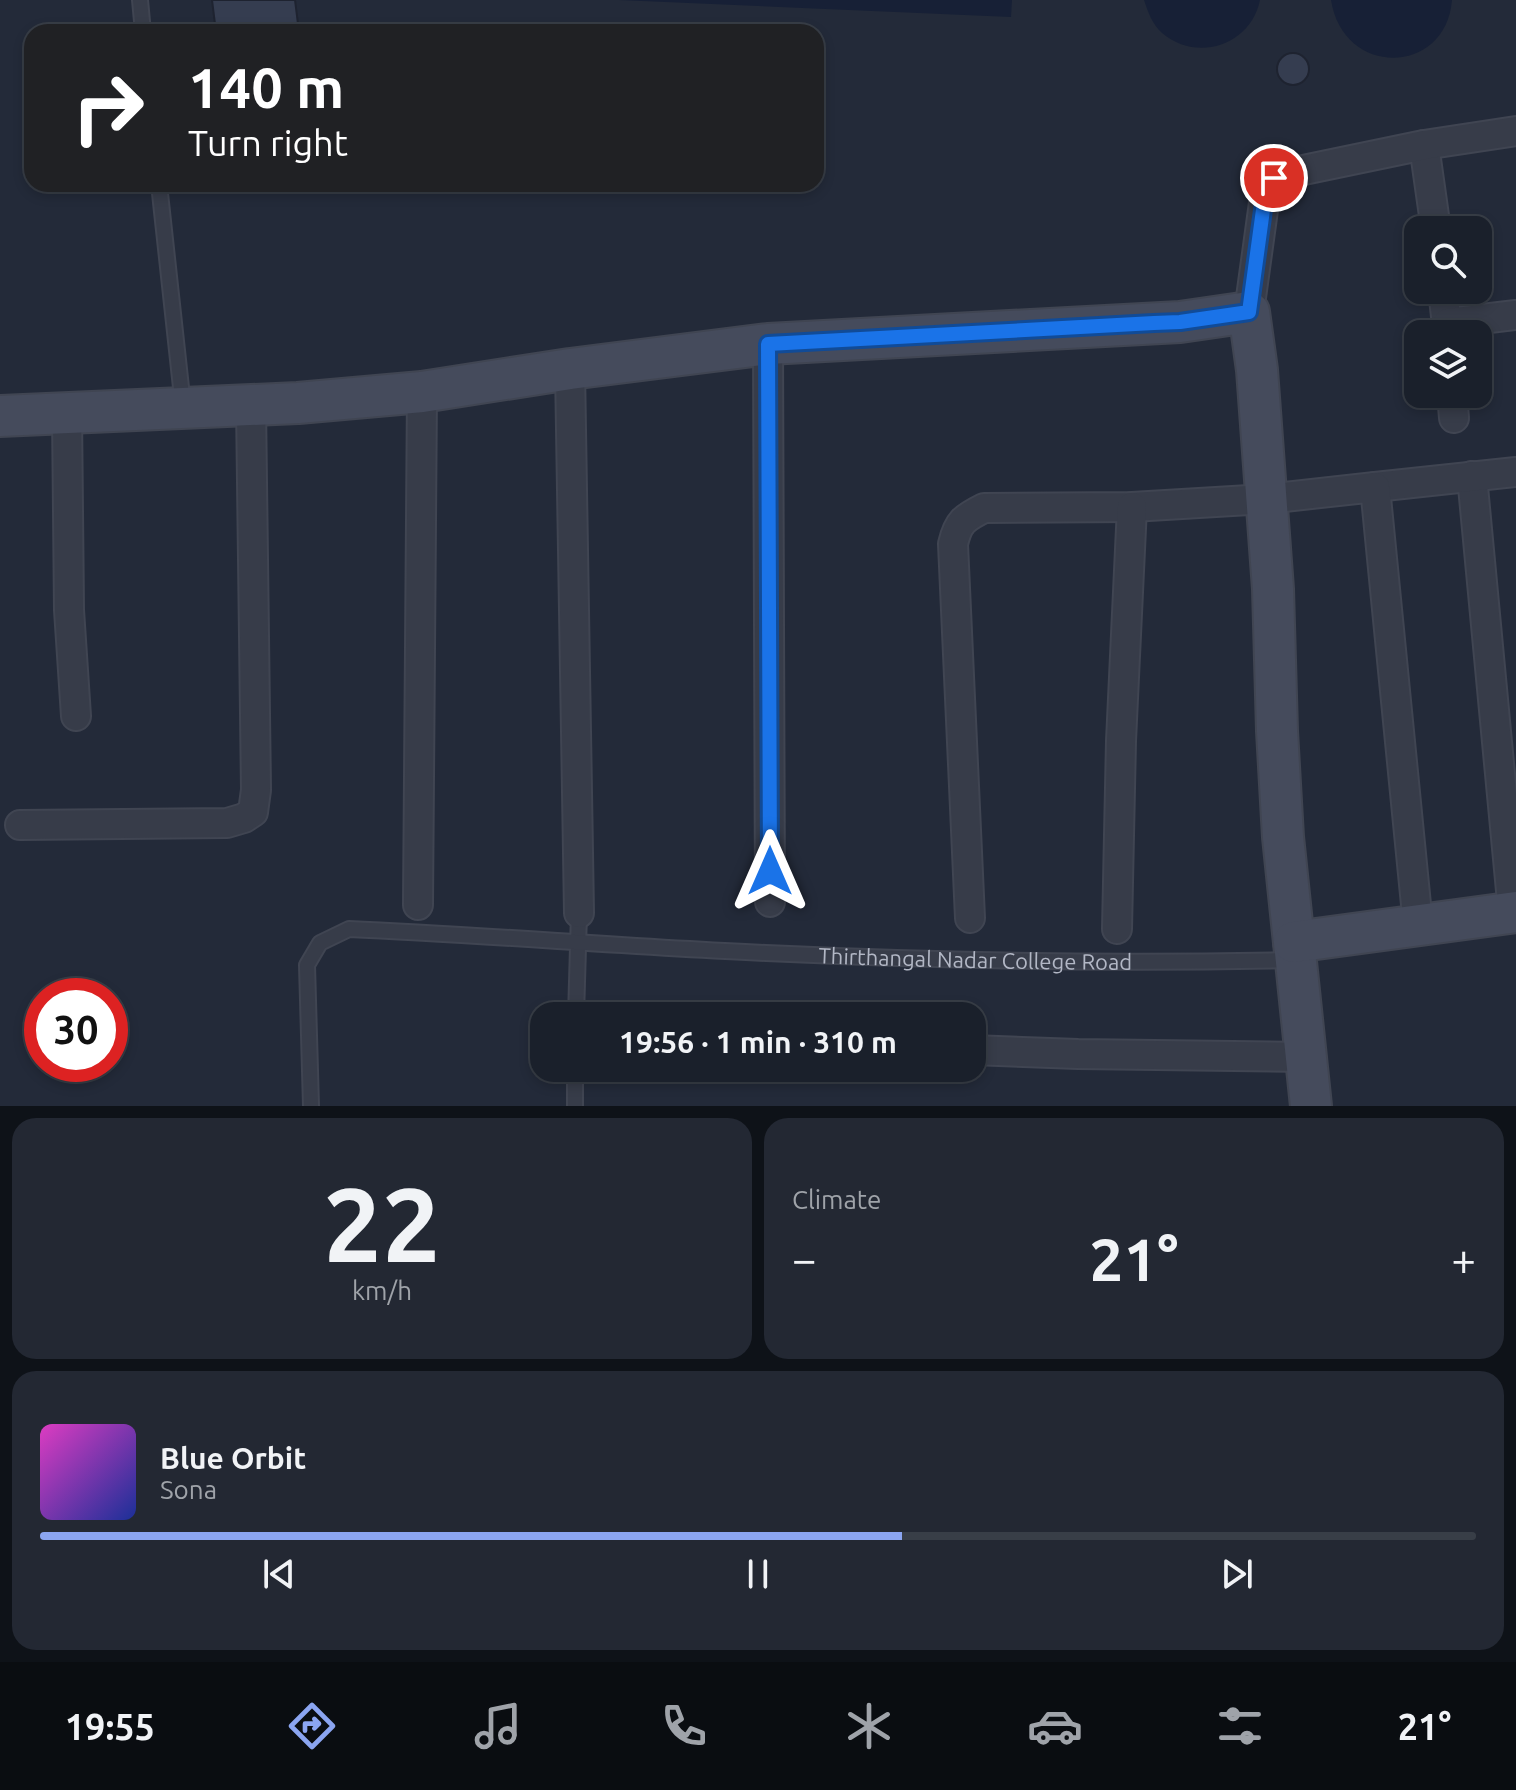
<!DOCTYPE html>
<meta charset="utf-8">
<style>
:root{--surface:#1a202b;--page:#232833;--text:#f1f3f6;--muted:#9fa3a9;--line:#383e47;--accent:#8ba5f1}
body{margin:0;font-family:Ubuntu,sans-serif;background:var(--page);color:var(--text);height:100vh;display:flex;flex-direction:column;font-size:30px;white-space:nowrap}
*{box-sizing:border-box;margin:0}
p{font-size:26px;color:var(--muted)}
.icon{flex:none;width:44px;height:44px;fill:none;stroke:currentColor;stroke-width:2;stroke-linecap:round;stroke-linejoin:round}
.map{position:relative;height:1106px;overflow:hidden}
.side{display:flex;flex-direction:column;gap:12px;padding:12px;background:#0e1218;flex:1}
.side>*{flex:none}
.hud{position:absolute;left:24px;top:24px;width:800px;height:168px;border-radius:24px;box-shadow:0 4px 12px #0003,0 0 0 2px var(--line);background:#202124;color:#fff;overflow:hidden}
.buttons{position:absolute;left:1404px;top:216px;display:grid;gap:16px}
.buttons a{display:grid;place-items:center;width:88px;height:88px;border-radius:16px;background:var(--surface);box-shadow:0 4px 12px #0003,0 0 0 2px var(--line);font-size:40px}
.speed{position:absolute;left:24px;top:978px;display:flex;gap:16px;font-size:40px;font-weight:700;text-align:center}
.speed>*{display:grid;place-content:center;width:104px;height:104px;border-radius:50%;background:var(--surface);box-shadow:0 4px 12px #0003,0 0 0 2px var(--line);line-height:1}
.speed .limit{border:12px solid #d22;background:#fff;color:#111}
.pin{position:absolute;display:grid;place-items:center;width:68px;height:68px;color:#fff;margin:-34px;border:4px solid #fff;border-radius:50%;box-shadow:0 2px 8px #0007}
.me{position:absolute;width:88px;margin:-44px;rotate:0deg;stroke-linejoin:round;filter:drop-shadow(0 0 6px #0008)}
.turn{display:flex;align-items:center;gap:28px;height:168px;padding:0 32px;font-size:36px}
.turn .icon{width:104px;height:104px;stroke-width:2.5}
.turn b{display:block;font-size:56px;line-height:68px}
.big{font-size:60px;font-weight:700;line-height:1.1}
.side .tile{flex:1;display:flex;flex-direction:column;justify-content:center;gap:12px;min-width:0;padding:0 28px;border-radius:24px;background:var(--page)}
.side .dial{align-items:center;gap:0}
.dial b{font-size:104px;line-height:1}
.song{display:flex;align-items:center;gap:24px}
.cover{width:96px;height:96px;border-radius:12px;background:linear-gradient(135deg,hsl(310 70% 55%),hsl(230 70% 35%))}
.played{height:8px;border-radius:4px;background:linear-gradient(90deg,var(--accent) 60%,var(--line) 60%)}
.keys{display:flex;justify-content:space-around;direction:ltr}
.heat{display:flex;justify-content:space-between;align-items:center;font-size:44px;direction:ltr}
.side .tiles{flex:1;display:grid;gap:12px;grid-template-columns:1fr 1fr}
.tile:last-child{grid-column:span 2}
.trip{position:absolute;left:530px;top:1002px;width:456px;height:80px;border-radius:24px;background:var(--surface);box-shadow:0 4px 12px #0003,0 0 0 2px var(--line);font-weight:700;line-height:80px;text-align:center}
.tab-bar{display:flex;height:128px;justify-content:space-around;align-items:center;background:#0a0d11;color:var(--muted)}
.tab-bar .icon{width:56px;height:56px}
.tab-bar .current{color:var(--accent)}
.tab-bar b{font-size:36px;color:var(--text)}
.map>svg:first-child{display:block}
.water{fill:#172036}
.building{fill:#353d50;stroke:#1e2330;stroke-width:2}
.lines{fill:none;stroke-linecap:round;stroke-linejoin:round}
.lane-casing{stroke:#404552;stroke-width:18}
.street-casing{stroke:#404552;stroke-width:32}
.secondary-casing{stroke:#404552;stroke-width:44}
.lane{stroke:#373c49;stroke-width:14}
.street{stroke:#373c49;stroke-width:28}
.secondary{stroke:#454b5c;stroke-width:40}
.route-casing{stroke:#114b97;stroke-width:20}
.route{stroke:#1a73e8;stroke-width:14}
.labels{text-anchor:middle;stroke-width:8;stroke-linejoin:round;paint-order:stroke}
.street-label{font-size:22px;fill:#b2b7c5;stroke:#1c212e}
</style>
<div class="map">
<svg width="1516" height="1106" viewBox="0 0 1516 1106">
<rect width="100%" height="100%" fill="#232a39"/>
<g class="water">
<path d="M619,0H1012L1011,17Z"/>
<path d="M1144,0H1260C1251,45 1197,63 1162,33C1152,24 1148,12 1144,0Z"/>
<path d="M1331,0H1452C1446,76 1343,78 1331,0Z"/>
</g>
<g class="building">
<path d="M212,0H295L299,32H216Z"/>
<circle cx="1293" cy="69" r="16"/>
</g>
<g class="lines">
<g class="lane-casing">
<g id="lane">
<path d="M140,0L143,32"/>
<path d="M159,184L183,406"/>
<path d="M576,1016L579,913"/>
<path d="M575,1068V1106"/>
<path id="s1" d="M311,1106L307,965L320,943L349,929C488,935 627,947 766,953C942,961 1118,964 1293,960"/>
</g>
</g>
<g class="street-casing">
<g id="street">
<path d="M1424,145L1436,230"/>
<path d="M1443,290L1448,334"/>
<path d="M1249,312L1266,188L1274,178L1289,173L1424,145L1516,131"/>
<path d="M1448,323L1516,315"/>
<path d="M768,344L770,902"/>
<path d="M570,369L579,913"/>
<path d="M1452,394L1454,418"/>
<path d="M67,413L69,610L76,716"/>
<path d="M1472,476L1513,912"/>
<path d="M1375,487L1516,472"/>
<path d="M20,825L227,823L244,818L253,812L256,790L251,405"/>
<path d="M418,905L422,392"/>
<path d="M970,918L953,544C958,522 964,518 984,508L1132,507L1266,499L1375,487L1418,925"/>
<path d="M1117,929L1121,741L1132,507"/>
<path d="M972,1050L1078,1054L1306,1057"/>
</g>
</g>
<g class="secondary-casing">
<g id="secondary">
<path d="M0,416L298,403L422,392L570,369L768,344L1180,322L1249,312L1257,370L1273,589L1277,731L1283,837L1311,1106"/>
<path d="M1294,942L1516,912"/>
</g>
</g>
<use href="#lane" class="lane"/>
<use href="#street" class="street"/>
<use href="#secondary" class="secondary"/>
</g>
<g class="lines">
<g class="route-casing">
<path id="route" d="M770,871L768,344L1154,323L1180,322L1249,312L1266,188L1274,178"/>
</g>
<use href="#route" class="route"/>
</g>
<g class="labels">
<g class="street-label">
<text dy="8" stroke="none"><textPath href="#s1" startOffset="826">Thirthangal Nadar College Road</textPath></text>
</g>
</g>
</svg>
<div class="buttons">
<a><svg class="icon" aria-label="search" viewBox="0 0 24 24"><circle cx="10" cy="10" r="6"/><path d="M15 15l6 6"/></svg></a>
<a><svg class="icon" aria-label="layers" viewBox="0 0 24 24"><path d="M12 4l9 5-9 5-9-5zM3 14l9 5 9-5"/></svg></a>
</div>
<div class="speed"><div class="limit">30</div></div>
<div class="pin" style="left:1274px;top:178px;background:#d93025"><svg class="icon" aria-label="arrive" viewBox="0 0 24 24"><path d="M6 21V4h12l-3 4 3 4H6"/></svg></div>
<svg class="me" style="left:770px;top:871px" viewBox="-20 -20 40 40"><path d="M0-17L14 15 0 8-14 15z" fill="#1a73e8" stroke="#fff" stroke-width="4"/></svg>
<div class="trip">19:56 · 1 min · 310 m</div>
<div class="hud">
<div class="turn"><svg class="icon" aria-label="right" viewBox="0 0 24 24"><path d="M7 20v-9h11M14 6l5 5-5 5"/></svg><div><b>140 m</b>Turn right</div></div>
</div>
</div>
<section class="side">
<div class="tiles">
<div class="tile dial"><b>22</b><p>km/h</p></div>
<div class="tile"><p>Climate</p>
<div class="heat"><a>−</a><b class="big">21°</b><a>+</a></div>
</div>
<div class="tile">
<div class="song"><i class="cover"></i><div><b>Blue Orbit</b><p>Sona</p></div></div>
<div class="played"></div>
<div class="keys"><svg class="icon" aria-label="previous" viewBox="0 0 24 24"><path d="M18 5L8 12l10 7zM5 5v14"/></svg><svg class="icon" aria-label="pause" viewBox="0 0 24 24"><path d="M8 5v14M16 5v14"/></svg><svg class="icon" aria-label="next" viewBox="0 0 24 24"><path d="M6 5l10 7-10 7zM19 5v14"/></svg></div>
</div>
</div>
</section>
<nav class="tab-bar">
<b>19:55</b>
<svg class="icon current" aria-label="directions" viewBox="0 0 24 24"><path d="M12 3l9 9-9 9-9-9zM9 14v-3h6M13 9l2 2-2 2"/></svg>
<svg class="icon" aria-label="music" viewBox="0 0 24 24"><path d="M9 18V5l10-2v13"/><circle cx="6" cy="18" r="3"/><circle cx="16" cy="16" r="3"/></svg>
<svg class="icon" aria-label="phone" viewBox="0 0 24 24"><path d="M5 4h4l2 5-3 2q2 4 5 5l2-3 5 2v4C11 20 4 13 5 4z"/></svg>
<svg class="icon" aria-label="climate" viewBox="0 0 24 24"><path d="M12 3v18M4 7l16 10M4 17L20 7"/></svg>
<svg class="icon" aria-label="car" viewBox="0 0 24 24"><path d="M5 17H2v-5l4-1 3-4h7l3 4 3 1v5h-3M9 17h6M6 11h13"/><circle cx="7" cy="17" r="2"/><circle cx="17" cy="17" r="2"/></svg>
<svg class="icon" aria-label="filters" viewBox="0 0 24 24"><path d="M4 7h16M4 17h16"/><circle cx="9" cy="7" r="2"/><circle cx="15" cy="17" r="2"/></svg>
<b>21°</b>
</nav>
